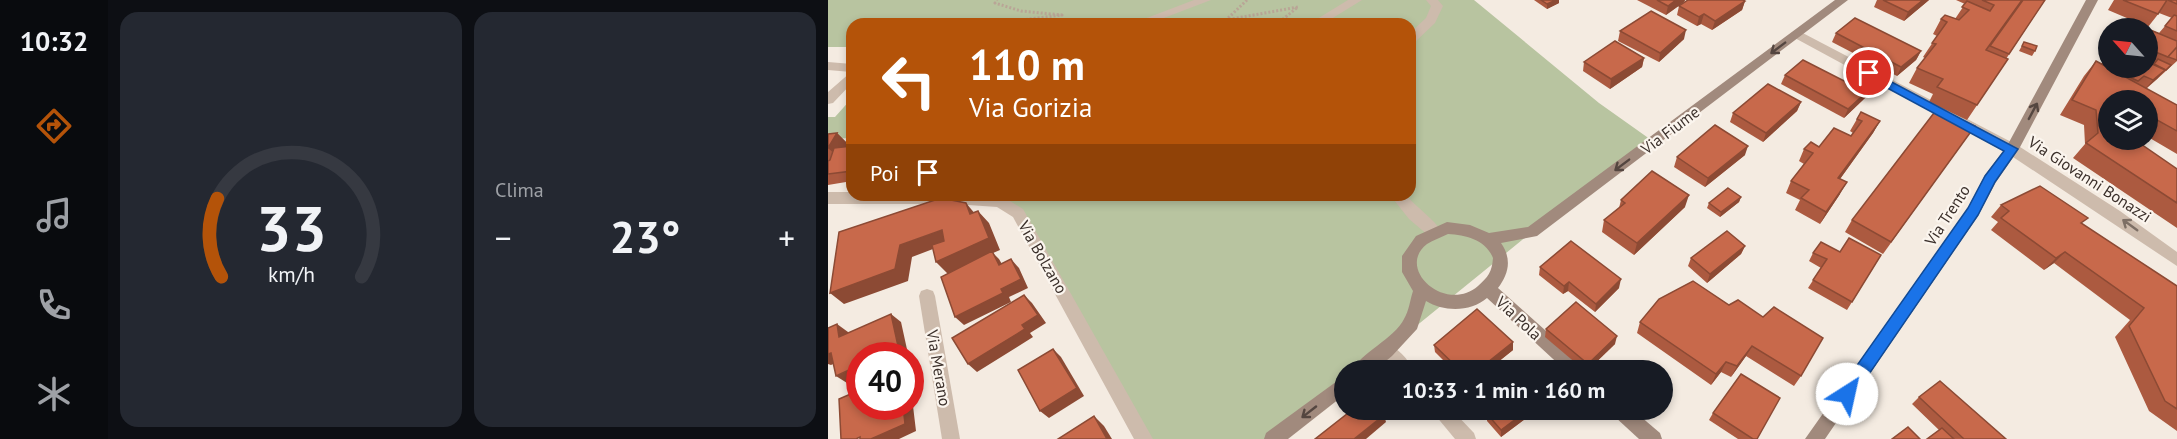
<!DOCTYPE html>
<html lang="it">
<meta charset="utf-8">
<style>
:root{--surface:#171b24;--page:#242831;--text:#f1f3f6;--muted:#9ea1a6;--line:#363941;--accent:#b45309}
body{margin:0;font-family:"PT Sans",sans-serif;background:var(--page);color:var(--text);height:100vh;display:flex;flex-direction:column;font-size:22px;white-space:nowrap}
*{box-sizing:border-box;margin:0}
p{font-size:20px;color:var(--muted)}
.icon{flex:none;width:33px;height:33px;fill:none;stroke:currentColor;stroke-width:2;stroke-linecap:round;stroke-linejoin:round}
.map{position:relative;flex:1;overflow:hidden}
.panel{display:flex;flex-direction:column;gap:12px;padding:12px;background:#0d0f14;width:720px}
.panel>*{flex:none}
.guide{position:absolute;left:18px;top:18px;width:570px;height:183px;border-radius:18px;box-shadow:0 3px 9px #0003;background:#b45309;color:#fff;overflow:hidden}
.needle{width:39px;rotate:297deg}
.fabs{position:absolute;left:1270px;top:18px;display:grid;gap:12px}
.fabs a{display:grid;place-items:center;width:60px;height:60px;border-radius:50%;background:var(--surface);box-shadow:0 3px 9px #0003;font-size:30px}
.speed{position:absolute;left:18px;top:342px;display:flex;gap:12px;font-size:30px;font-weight:700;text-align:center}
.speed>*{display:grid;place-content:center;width:78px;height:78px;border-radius:50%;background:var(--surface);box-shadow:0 3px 9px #0003;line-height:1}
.speed .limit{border:9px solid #d22;background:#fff;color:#111}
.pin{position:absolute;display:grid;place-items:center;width:51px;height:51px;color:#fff;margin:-26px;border:3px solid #fff;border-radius:50%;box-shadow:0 2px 6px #0007}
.me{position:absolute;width:66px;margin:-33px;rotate:35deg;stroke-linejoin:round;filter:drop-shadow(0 0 4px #0008)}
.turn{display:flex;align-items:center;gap:21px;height:126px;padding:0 24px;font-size:27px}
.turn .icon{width:78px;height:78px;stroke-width:2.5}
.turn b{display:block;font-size:42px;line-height:51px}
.then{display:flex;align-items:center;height:57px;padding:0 24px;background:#0003;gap:12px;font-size:22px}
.big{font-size:45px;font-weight:800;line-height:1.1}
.panel .card{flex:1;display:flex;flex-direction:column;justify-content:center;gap:9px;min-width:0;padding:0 21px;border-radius:18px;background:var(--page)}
.panel .dial{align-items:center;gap:0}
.dial svg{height:156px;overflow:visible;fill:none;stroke:var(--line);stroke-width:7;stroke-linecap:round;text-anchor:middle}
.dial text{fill:var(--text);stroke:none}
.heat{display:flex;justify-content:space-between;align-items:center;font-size:33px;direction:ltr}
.panel .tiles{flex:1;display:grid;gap:12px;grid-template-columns:repeat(2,1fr)}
.trip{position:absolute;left:506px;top:360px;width:339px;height:60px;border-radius:30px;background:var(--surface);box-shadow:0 3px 9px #0003;font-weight:800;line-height:60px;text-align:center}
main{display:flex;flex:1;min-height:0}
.dock{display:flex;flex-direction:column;width:108px;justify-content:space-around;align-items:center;background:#090b0e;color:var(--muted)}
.dock .icon{width:42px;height:42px}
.dock .on{color:var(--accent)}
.dock b{font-size:27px;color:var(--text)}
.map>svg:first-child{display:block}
.green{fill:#b8c4a0}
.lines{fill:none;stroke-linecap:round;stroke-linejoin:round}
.path{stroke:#b9a596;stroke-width:3;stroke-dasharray:2 2;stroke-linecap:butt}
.street{fill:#cdbbac;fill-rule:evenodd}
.secondary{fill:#a18a7d;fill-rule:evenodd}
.wall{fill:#ac5a40}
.shaded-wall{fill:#8c4a34}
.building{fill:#c8694b;stroke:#8c4a34;stroke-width:1.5}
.oneway{stroke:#544640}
.oneway2{stroke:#7d6f65}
.route{fill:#1a73e8;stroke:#114b97;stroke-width:1.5}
.labels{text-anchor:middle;stroke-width:4.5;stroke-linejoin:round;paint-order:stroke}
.street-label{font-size:16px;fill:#3b302b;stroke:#fbf5ee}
</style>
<main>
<nav class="dock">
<b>10:32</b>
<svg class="icon on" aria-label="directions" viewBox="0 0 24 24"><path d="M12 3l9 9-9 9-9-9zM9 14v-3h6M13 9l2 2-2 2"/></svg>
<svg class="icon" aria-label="music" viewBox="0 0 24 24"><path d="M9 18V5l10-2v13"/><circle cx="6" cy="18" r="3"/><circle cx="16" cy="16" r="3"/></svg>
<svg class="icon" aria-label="phone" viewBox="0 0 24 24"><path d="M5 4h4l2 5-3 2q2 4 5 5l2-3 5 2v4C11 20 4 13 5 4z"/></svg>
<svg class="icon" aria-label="climate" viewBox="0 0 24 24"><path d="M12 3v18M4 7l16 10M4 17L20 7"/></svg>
</nav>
<section class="panel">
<div class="tiles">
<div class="card dial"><svg viewBox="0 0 100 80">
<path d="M14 69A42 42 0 1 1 86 69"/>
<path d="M14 69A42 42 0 0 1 12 29" stroke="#b45309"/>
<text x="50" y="56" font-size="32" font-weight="700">33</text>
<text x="50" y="72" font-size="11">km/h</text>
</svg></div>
<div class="card"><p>Clima</p>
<div class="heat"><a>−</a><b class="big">23°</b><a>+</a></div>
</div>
</div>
</section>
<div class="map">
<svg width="1349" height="439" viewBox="0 0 1349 439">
<rect width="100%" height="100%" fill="#f4ebe1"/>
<g class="green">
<path d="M0,0H646L771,103L826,142L704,232L534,370H516V384L445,439H316L190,213L172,202L75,195H582V24H24V47H0Z"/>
<path d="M24,98V138L0,139V117H7Z"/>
</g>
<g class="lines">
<g class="path">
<path d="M419,0L398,20L470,7L449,24"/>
<path d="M162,24L234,15L193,11L167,3L169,0"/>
</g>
<g class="street">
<path d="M366,0H383L320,24H303Z"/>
<path d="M520,0H534L495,24H481Z"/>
<path d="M598,0H610L615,6L607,23L586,43L582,44V33L598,18L603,6Z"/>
<path d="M969,30L1189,145L1292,211L1349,252V266L1179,153L965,37L963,34Z"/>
<path d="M0,62L24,64V83L5,103L0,104V92L23,72L0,70Z"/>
<path d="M0,192H24V195H156L177,198L195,209L325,439H306L185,217L169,207L126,204H0Z"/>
<path d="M562,195H578C588,207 607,220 614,232L611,236H601L581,219Z"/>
<path d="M99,289L105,291L107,296L132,439H114L91,296L93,291Z"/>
<path d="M558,343C569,347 581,360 585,370H565L549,351L552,346Z"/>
<path d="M603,410H624L646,433L648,439H627Z"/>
</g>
<g class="secondary">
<path d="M1007,0H1020L709,236L673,243C684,259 681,273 670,288L755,364L758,370H737L659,298C643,312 616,312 598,301L589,329L564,356L547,370H525C532,353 566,339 576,319C581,311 582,300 585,291L574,272V256L588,236L619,222L642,225L661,233L700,227ZM620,234C638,235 658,240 665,258C664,272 660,277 650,286C618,314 567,269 599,244C605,240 614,237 620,234Z"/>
<path d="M1258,0H1270L1191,149L1168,182L1150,216L997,439H977L1140,208L1157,175L1179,146Z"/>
<path d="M516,376V395L460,439H436L438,433Z"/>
<path d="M783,410H805L832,433L834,439H811L786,416Z"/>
</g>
</g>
<g class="wall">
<path d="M706,0H731V3L719,9Z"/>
<path d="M809,0H857L856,2L838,15Z"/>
<path d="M1049,0H1101L1076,21L1046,7Z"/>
<path d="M1128,0H1217L1178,59H1180L1139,120L1101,102L1105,94L1081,83L1089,68L1097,58L1095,57L1109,36L1105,34L1113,19H1127L1137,4Z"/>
<path d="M1286,0H1349V61L1318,89L1349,105V154L1320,137V100H1281V140L1349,169V228L1245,158L1257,144L1256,125L1232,115L1256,76L1268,61L1275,65L1273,64L1281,53V68L1320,62V29L1331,33L1344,18L1331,13L1320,27L1280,10Z"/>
<path d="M917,1L914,10L884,30L873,24L869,26L849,15L851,6Z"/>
<path d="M792,31L856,39L831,62L790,41Z"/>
<path d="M1008,33L1093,51L1088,60L1069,76L1004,42Z"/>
<path d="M1196,42L1207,51L1204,56L1191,51Z"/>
<path d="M816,58L814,67L782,89L755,71L756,62Z"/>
<path d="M957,75L1022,84L1038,97L1016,118L953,84Z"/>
<path d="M973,102L969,111L935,142L902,122L905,113Z"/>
<path d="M1029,119L1052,121L1045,133L1012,179V194L992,224L967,210L972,200L958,193L963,181L976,164L971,161L976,149L991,147L1023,136L1025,133L1022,131Z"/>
<path d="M9,133L21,145L20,146H24V181L0,185V134Z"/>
<path d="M1138,138L1055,254L1017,232L1024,220Z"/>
<path d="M917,155L877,187L846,167L849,157Z"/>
<path d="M913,197L911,202L892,217L879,208L881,203Z"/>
<path d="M793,200L857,207L806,255L774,232L776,220L791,208Z"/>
<path d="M1173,205L1254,224L1349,286V431L1321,411L1287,337L1302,320L1226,263L1216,270L1163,230L1170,222L1163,217Z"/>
<path d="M917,246L913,254L879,283L860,266L863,258Z"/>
<path d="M1012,252L1053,255L1019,310L980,288L993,268L981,261L985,253Z"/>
<path d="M712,267L791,288L767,312L740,291L735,294L711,275Z"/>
<path d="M865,281L973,376L966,386L918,356L903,377L893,372L883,385L809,333L812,322Z"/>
<path d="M718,329L787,344L760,370H756L717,337Z"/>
<path d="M685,342V350L660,370H625L607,352L606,345Z"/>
<path d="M1091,397L1178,439H1099L1111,430L1084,404Z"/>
<path d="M709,410L673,437L659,421V414Z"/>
<path d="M885,413L929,439H910L881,420Z"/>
</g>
<g class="shaded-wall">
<path d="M728,0H731V3L719,9V4Z"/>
<path d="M848,0H857L856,2L838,15L840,6Z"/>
<path d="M1095,0H1101L1076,21L1080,12Z"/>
<path d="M917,1L914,10L884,30L887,21Z"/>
<path d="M876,14L873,24L869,26L871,17Z"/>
<path d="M858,30L856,39L831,62L832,53Z"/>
<path d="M1093,51L1088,60L1069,76L1073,67Z"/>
<path d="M816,58L814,67L782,89L783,79Z"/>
<path d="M1337,70L1329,79L1317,89L1325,80Z"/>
<path d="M1043,88L1038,97L1016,118L1020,109Z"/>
<path d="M973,102L969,111L935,142L938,133Z"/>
<path d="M1052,121L1045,133L1004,190L1010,178Z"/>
<path d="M9,133L21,145L13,160L0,148Z"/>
<path d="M920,146L917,155L877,187L880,178Z"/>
<path d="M1019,182L1012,194L992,224L998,212Z"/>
<path d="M861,195L857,207L806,255L809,243Z"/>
<path d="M913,197L911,202L892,217L893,212Z"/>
<path d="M138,203L148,215L142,214Z"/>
<path d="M150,211L161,223L172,250L165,253L171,259L179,273L120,274L108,262Z"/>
<path d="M114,230L126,241L84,257L80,281L16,304L2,293L72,245Z"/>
<path d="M917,246L913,254L879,283L882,274Z"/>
<path d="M1237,252L1226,263L1216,270L1228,258Z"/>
<path d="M183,259L191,268L200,288L181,297L183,302L136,325L127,317L173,289Z"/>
<path d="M793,279L791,288L767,312L768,304Z"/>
<path d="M741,282L740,291L735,294L736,286Z"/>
<path d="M196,295L204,303L218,323L202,333L205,337L149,372L140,364L194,325Z"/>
<path d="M63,314L73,322L80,354L78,356H51Z"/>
<path d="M9,324L20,332L22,345L11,337Z"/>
<path d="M789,336L787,344L760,370H759L760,364Z"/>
<path d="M685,342V350L660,370H650Z"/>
<path d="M924,346L918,356L903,377L909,366Z"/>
<path d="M225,349L233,357L256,396L221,418L212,411Z"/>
<path d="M3,353L14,360L3,365L0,364V354Z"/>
<path d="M898,362L893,372L883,385L888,374Z"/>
<path d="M32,365V377L19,383L8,376Z"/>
<path d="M82,381L88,431L71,439H43L75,406H82Z"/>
<path d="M700,410H709L673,437V430Z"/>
<path d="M556,415L558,422L538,439H526Z"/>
<path d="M266,416L276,426L284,439H279Z"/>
</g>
<g class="building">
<path d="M713,0H728L719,4Z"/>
<path d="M829,0H848L840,6Z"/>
<path d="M860,0H915L917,1L887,21L876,14L871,17L851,6Z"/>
<path d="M1055,0H1095L1080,12Z"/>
<path d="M1154,0H1194L1158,50L1180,59L1149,105L1109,87L1115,79L1089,68L1108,44L1104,43L1119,22L1113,19L1117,15L1131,20L1141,10L1134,7L1139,1L1162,11L1166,5Z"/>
<path d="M1195,0H1217L1181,54L1162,46Z"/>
<path d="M1295,0H1339L1330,14Z"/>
<path d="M1340,0H1349V4Z"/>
<path d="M823,11L858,30L832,53L792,31Z"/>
<path d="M1346,15L1349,16V31L1337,26Z"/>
<path d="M1027,18L1093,51L1073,67L1008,33Z"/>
<path d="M1306,23L1320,28H1302Z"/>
<path d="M1320,29L1349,41V47L1340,57L1320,49Z"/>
<path d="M787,41L816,58L783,79L756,62Z"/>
<path d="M1196,42L1209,46L1207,51L1194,46Z"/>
<path d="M1349,47V60L1340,57Z"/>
<path d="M1330,59L1343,65L1338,70L1326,64Z"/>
<path d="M975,60L1022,84L1026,79L1043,88L1020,109L957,75Z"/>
<path d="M1281,60V67L1276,65Z"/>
<path d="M1268,61L1349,105V131L1320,115V100H1281V140H1307L1349,169V203L1258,143L1270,133L1268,110L1244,100Z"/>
<path d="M1320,62L1337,70L1325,80L1316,76L1310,81L1281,68H1320Z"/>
<path d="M940,84L973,102L938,133L905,113Z"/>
<path d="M1109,109L1147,126L1063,242L1024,220Z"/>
<path d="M1033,112L1052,121L1010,178L1019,182L998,212L973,198L981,190L963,181L985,153L976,149L983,142L991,147L1006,128L1023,136L1034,121L1029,119Z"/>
<path d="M887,125L920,146L880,178L849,157Z"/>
<path d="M9,133L0,148V134Z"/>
<path d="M24,146V171L0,174V161L2,160L6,148Z"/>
<path d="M824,171L861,195L809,243L776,220L797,203L793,200Z"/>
<path d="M1212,186L1260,218L1253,223L1349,286V409L1337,401L1301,326L1316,308L1237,252L1228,258L1173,218L1181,211L1173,205Z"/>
<path d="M900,188L913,197L893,212L881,203Z"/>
<path d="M113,198L138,203L142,214L150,211L161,238L108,262L104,245L116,241L114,230L72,245L67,269L2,293L11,232Z"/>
<path d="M899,231L917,246L882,274L863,258Z"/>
<path d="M1021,238L1053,255L1024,302L985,280L999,259L985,253L993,242L1012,252Z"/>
<path d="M743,241L793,279L768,304L741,282L736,286L712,267Z"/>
<path d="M164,251L171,265L183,259L193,279L173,289L175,293L127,317L113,277Z"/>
<path d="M865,281L901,305L910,300L935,317L946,307L995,338L973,376L924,346L909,366L898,362L888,374L812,322L831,299Z"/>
<path d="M196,295L210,315L194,325L197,329L140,364L124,338Z"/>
<path d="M748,302L789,336L760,364L718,329Z"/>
<path d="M649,309L685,342L650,370H632L606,345Z"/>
<path d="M63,314L70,346L51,356H32V365L8,376L3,353L0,354V328L9,324L11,337Z"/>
<path d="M225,349L249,388L212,411L190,370Z"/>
<path d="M913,374L952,398L929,439H925L885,413Z"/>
<path d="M1112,381L1178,439H1136L1091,397Z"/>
<path d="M32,390V406H75L77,424L43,439H32V437L28,439H13L11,399Z"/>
<path d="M524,410H550L556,415L526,439H487Z"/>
<path d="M665,410H700L673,430L659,414Z"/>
<path d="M266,416L279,439H230Z"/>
<path d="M1080,427L1092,439H1064Z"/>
<path d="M1114,428L1126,439H1099Z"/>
</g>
<defs><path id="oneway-shaft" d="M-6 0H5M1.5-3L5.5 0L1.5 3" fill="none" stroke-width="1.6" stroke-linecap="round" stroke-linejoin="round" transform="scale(1.5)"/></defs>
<g class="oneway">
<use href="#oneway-shaft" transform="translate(950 48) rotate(143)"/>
<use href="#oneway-shaft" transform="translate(1205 111) rotate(-62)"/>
<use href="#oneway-shaft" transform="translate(794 165) rotate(143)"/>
<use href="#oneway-shaft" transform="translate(481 412) rotate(142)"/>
</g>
<use class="oneway2" href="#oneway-shaft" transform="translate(1302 225) rotate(-144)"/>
<path class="route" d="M1041,70L1190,149L1167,182L1150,215L1024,399L1019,401L1013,399L1011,394L1013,388L1140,208L1157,176L1176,151L1037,76V71Z"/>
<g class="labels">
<g class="street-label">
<text transform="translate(842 130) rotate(-37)" y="6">Via Fiume</text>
<text transform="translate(1262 179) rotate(33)" y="6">Via Giovanni Bonazzi</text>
<text transform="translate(1119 215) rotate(-57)" y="6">Via Trento</text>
<text transform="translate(215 257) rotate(60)" y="6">Via Bolzano</text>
<text transform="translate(691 318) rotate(43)" y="6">Via Pola</text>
<text transform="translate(111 368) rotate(80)" y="6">Via Merano</text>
</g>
</g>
</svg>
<div class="fabs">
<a><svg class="needle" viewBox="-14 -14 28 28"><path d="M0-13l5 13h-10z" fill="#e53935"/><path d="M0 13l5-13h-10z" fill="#9ea1a6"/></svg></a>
<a><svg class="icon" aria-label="layers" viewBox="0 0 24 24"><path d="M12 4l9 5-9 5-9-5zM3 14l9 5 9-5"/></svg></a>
</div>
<div class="speed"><div class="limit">40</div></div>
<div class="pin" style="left:1041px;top:73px;background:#d93025"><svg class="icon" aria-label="arrive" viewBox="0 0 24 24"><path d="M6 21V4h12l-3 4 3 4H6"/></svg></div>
<svg class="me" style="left:1019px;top:394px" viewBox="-20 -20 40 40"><circle r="19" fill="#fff"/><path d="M0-13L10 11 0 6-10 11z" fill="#1a73e8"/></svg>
<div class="trip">10:33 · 1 min · 160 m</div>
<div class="guide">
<div class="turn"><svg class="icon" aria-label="left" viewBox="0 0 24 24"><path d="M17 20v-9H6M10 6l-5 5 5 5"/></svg><div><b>110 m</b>Via Gorizia</div></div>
<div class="then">Poi<svg class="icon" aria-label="arrive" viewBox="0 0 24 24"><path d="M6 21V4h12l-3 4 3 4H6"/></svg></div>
</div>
</div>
</main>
